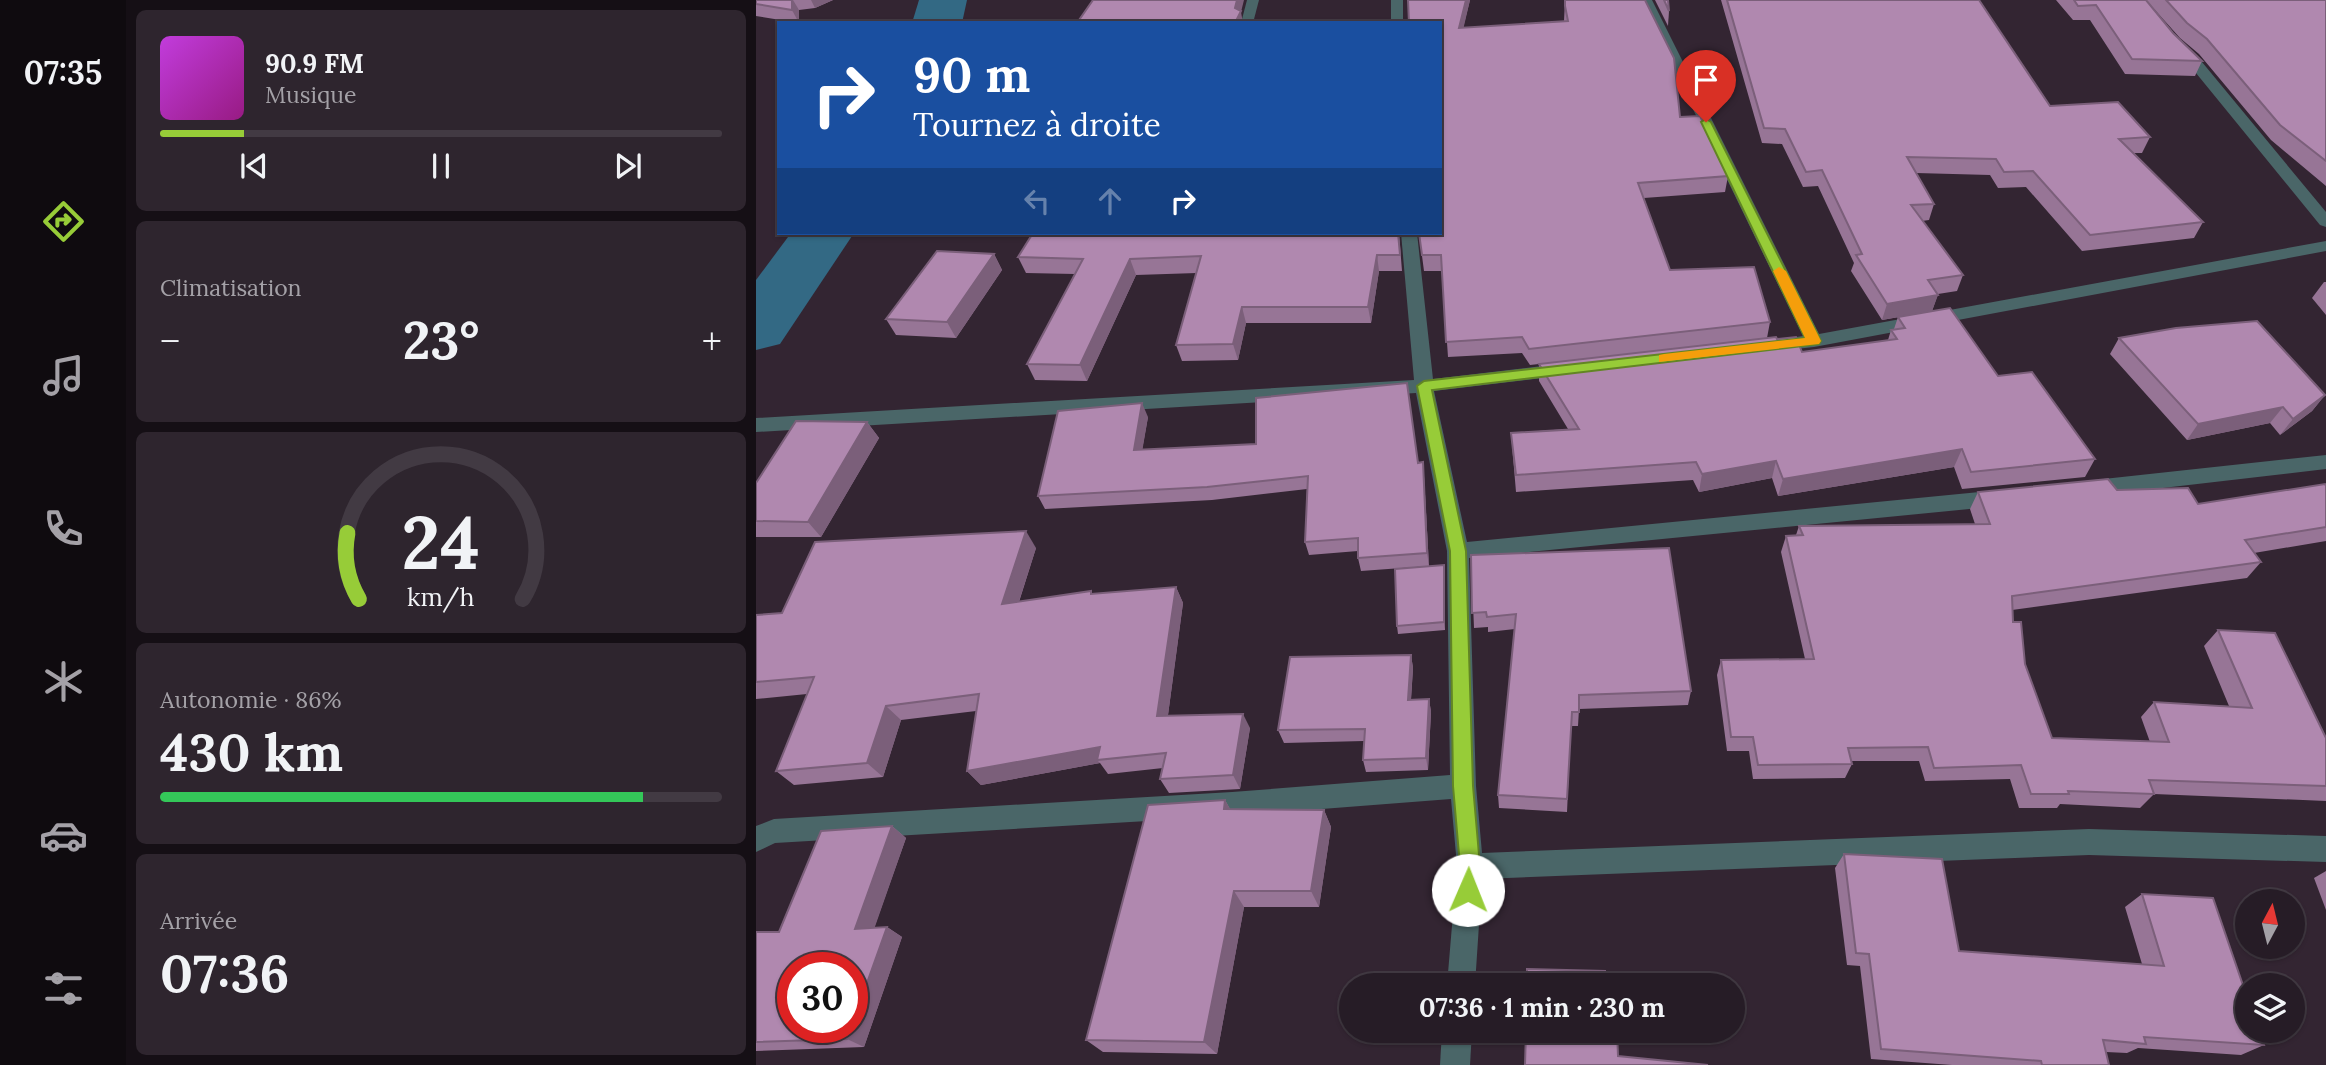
<!DOCTYPE html>
<html lang="fr">
<meta charset="utf-8">
<style>
:root{--surface:#261c26;--page:#2e252e;--text:#f1f3f6;--muted:#a4a1a7;--line:#423a43;--accent:#97cc38}
body{margin:0;font-family:Lora,serif;background:var(--page);color:var(--text);height:100vh;display:flex;flex-direction:column;font-size:26px;white-space:nowrap}
*{box-sizing:border-box;margin:0}
p{font-size:23px;color:var(--muted)}
.icon{flex:none;width:38px;height:38px;fill:none;stroke:currentColor;stroke-width:2;stroke-linecap:round;stroke-linejoin:round}
.map{position:relative;flex:1;overflow:hidden}
.details{display:flex;flex-direction:column;gap:10px;padding:10px;background:#150f15;width:630px}
.details>*{flex:none}
.hud{position:absolute;left:21px;top:21px;width:665px;height:214px;border-radius:0px;box-shadow:0 2px 5px #0004,0 0 0 2px var(--line);background:#1a4fa0;color:#fff;overflow:hidden}
.needle{width:46px;rotate:7deg}
.buttons{position:absolute;left:1479px;top:889px;display:grid;gap:14px}
.buttons a{display:grid;place-items:center;width:70px;height:70px;border-radius:50%;background:var(--surface);box-shadow:0 2px 5px #0004,0 0 0 2px var(--line);font-size:35px}
.speed{position:absolute;left:21px;top:952px;display:flex;gap:14px;font-size:35px;font-weight:700;text-align:center}
.speed>*{display:grid;place-content:center;width:91px;height:91px;border-radius:50%;background:var(--surface);box-shadow:0 2px 5px #0004,0 0 0 2px var(--line);line-height:1}
.speed .limit{border:10px solid #d22;background:#fff;color:#111}
.pin{position:absolute;display:grid;place-items:center;width:60px;height:60px;color:#fff;margin:-72px -30px;border-radius:50% 50% 50% 0;rotate:-45deg;box-shadow:0 0 7px #0007}
.pin .icon{rotate:45deg}
.me{position:absolute;width:77px;margin:-38px;rotate:1deg;stroke-linejoin:round;filter:drop-shadow(0 0 5px #0008)}
.turn{display:flex;align-items:center;gap:24px;height:147px;padding:0 21px;font-size:32px}
.turn .icon{width:91px;height:91px;stroke-width:2.5}
.turn b{display:block;font-size:49px;line-height:60px}
.lanes{display:flex;align-items:center;height:66px;padding:0 21px;background:#0003;justify-content:center;gap:35px;direction:ltr}
.lanes .off{opacity:.35}
.big{font-size:52px;font-weight:700;line-height:1.1}
.details .tile{flex:1;display:flex;flex-direction:column;justify-content:center;gap:10px;min-width:0;padding:0 24px;border-radius:10px;background:var(--page)}
.details .dial{align-items:center;gap:0}
.dial svg{height:182px;overflow:visible;fill:none;stroke:var(--line);stroke-width:7;stroke-linecap:round;text-anchor:middle}
.dial text{fill:var(--text);stroke:none}
.song{display:flex;align-items:center;gap:21px}
.cover{width:84px;height:84px;border-radius:10px;background:linear-gradient(135deg,hsl(290 70% 55%),hsl(310 70% 35%))}
.played{height:7px;border-radius:4px;background:linear-gradient(90deg,var(--accent) 15%,var(--line) 15%)}
.keys{display:flex;justify-content:space-around;direction:ltr}
.heat{display:flex;justify-content:space-between;align-items:center;font-size:38px;direction:ltr}
.charge{height:10px;border-radius:5px;background:linear-gradient(90deg,#34c759 86%,var(--line) 0)}
.trip{position:absolute;left:583px;top:973px;width:406px;height:70px;border-radius:35px;background:var(--surface);box-shadow:0 2px 5px #0004,0 0 0 2px var(--line);font-weight:700;line-height:70px;text-align:center}
main{display:flex;flex:1;min-height:0}
.tab-bar{display:flex;flex-direction:column;width:126px;justify-content:space-around;align-items:center;background:#0f0b0f;color:var(--muted)}
.tab-bar .icon{width:49px;height:49px}
.tab-bar .current{color:var(--accent)}
.tab-bar b{font-size:32px;color:var(--text)}
.map>svg:first-child{display:block}
.lines{fill:none;stroke-linecap:round;stroke-linejoin:round}
.river{fill:#336984;fill-rule:evenodd}
.street{fill:#4a6668;fill-rule:evenodd}
.wall{fill:#977596}
.shaded-wall{fill:#7b5f7a}
.building{fill:#b088af;stroke:#7b5f7a;stroke-width:2}
.route{fill:#97cc38;stroke:#628524;stroke-width:2}
.slow{fill:#f59e0b}
</style>
<main>
<nav class="tab-bar">
<b>07:35</b>
<svg class="icon current" aria-label="directions" viewBox="0 0 24 24"><path d="M12 3l9 9-9 9-9-9zM9 14v-3h6M13 9l2 2-2 2"/></svg>
<svg class="icon" aria-label="music" viewBox="0 0 24 24"><path d="M9 18V5l10-2v13"/><circle cx="6" cy="18" r="3"/><circle cx="16" cy="16" r="3"/></svg>
<svg class="icon" aria-label="phone" viewBox="0 0 24 24"><path d="M5 4h4l2 5-3 2q2 4 5 5l2-3 5 2v4C11 20 4 13 5 4z"/></svg>
<svg class="icon" aria-label="climate" viewBox="0 0 24 24"><path d="M12 3v18M4 7l16 10M4 17L20 7"/></svg>
<svg class="icon" aria-label="car" viewBox="0 0 24 24"><path d="M5 17H2v-5l4-1 3-4h7l3 4 3 1v5h-3M9 17h6M6 11h13"/><circle cx="7" cy="17" r="2"/><circle cx="17" cy="17" r="2"/></svg>
<svg class="icon" aria-label="filters" viewBox="0 0 24 24"><path d="M4 7h16M4 17h16"/><circle cx="9" cy="7" r="2"/><circle cx="15" cy="17" r="2"/></svg>
</nav>
<section class="details">
<div class="tile">
<div class="song"><i class="cover"></i><div><b>90.9 FM</b><p>Musique</p></div></div>
<div class="played"></div>
<div class="keys"><svg class="icon" aria-label="previous" viewBox="0 0 24 24"><path d="M18 5L8 12l10 7zM5 5v14"/></svg><svg class="icon" aria-label="pause" viewBox="0 0 24 24"><path d="M8 5v14M16 5v14"/></svg><svg class="icon" aria-label="next" viewBox="0 0 24 24"><path d="M6 5l10 7-10 7zM19 5v14"/></svg></div>
</div>
<div class="tile"><p>Climatisation</p>
<div class="heat"><a>−</a><b class="big">23°</b><a>+</a></div>
</div>
<div class="tile dial"><svg viewBox="0 0 100 80">
<path d="M14 69A42 42 0 1 1 86 69"/>
<path d="M14 69A42 42 0 0 1 9 40" stroke="#97cc38"/>
<text x="50" y="56" font-size="32" font-weight="700">24</text>
<text x="50" y="72" font-size="11">km/h</text>
</svg></div>
<div class="tile"><p>Autonomie · 86%</p><b class="big">430 km</b><div class="charge"></div></div>
<div class="tile"><p>Arrivée</p><b class="big">07:36</b></div>
</section>
<div class="map">
<svg width="1570" height="1065" viewBox="0 0 1570 1065">
<rect width="100%" height="100%" fill="#332532"/>
<g class="lines">
<g class="river">
<path d="M163,0H211L206,23H156Z"/>
<path d="M35,233H98L24,344L0,350V280Z"/>
</g>
<g class="street">
<path d="M491,0H503L497,23H485Z"/>
<rect x="635" y="0" width="12" height="23"/>
<path d="M884,0H896L1063,334L1570,241V251L1058,347L1014,352L1008,350L1005,346L1008,342L1047,336Z"/>
<path d="M1424,44L1441,56L1570,212V227L1564,225L1431,62L1418,48Z"/>
<path d="M645,233H661L677,379L811,363L817,365L820,369L817,373L811,375L678,391L711,542L1244,490L1251,493L1254,498L1251,503L1244,506L713,558L720,786L726,853L1333,829L1570,836V862L1333,855L726,879L719,985H691L701,866L695,799L476,816L19,843L0,852V826L18,819L476,792L694,775L691,551L660,393L0,432V418L658,380Z"/>
<path d="M1570,455V469L1329,497L1322,494L1319,489L1322,484L1329,481Z"/>
<path d="M686,1031H716L714,1065H684Z"/>
</g>
</g>
<g class="wall">
<path d="M0,0H77L59,8L43,10V23L0,16Z"/>
<path d="M652,0H714L707,28L808,21L809,0L924,117L972,176L969,192L888,198L914,270L1014,322L1011,338L1021,339L1046,352L1132,340L1135,330L1138,329L1142,317L1242,376L1339,459L1329,477L1206,489L1198,467L1022,496L1016,478L943,492L937,480L760,492L755,433L812,429L783,381V364L774,365L766,353L692,357L686,271H668L663,233H684Z"/>
<path d="M899,0H912L913,11L912,26Z"/>
<path d="M965,0H1223L1294,106L1394,137L1386,153H1378L1447,222L1438,238L1326,251L1270,187L1242,188L1234,175L1160,173L1178,204L1173,220L1166,221L1207,275L1201,291L1182,294L1176,311L1126,320L1095,271L1098,263L1062,186L1047,187L1026,144L1006,143Z"/>
<path d="M1300,0H1390L1417,33L1446,61L1439,76L1369,74L1334,20H1317Z"/>
<path d="M1390,0H1570V186L1515,140L1443,54L1424,38Z"/>
<path d="M277,233H643L646,271H623L615,323H490L482,360L426,361L420,345L441,273L380,275L331,381L279,380L271,364L319,274L270,273L262,257Z"/>
<path d="M238,254L246,270L200,338L140,335L130,319Z"/>
<path d="M1568,282H1570V315L1556,298Z"/>
<path d="M1363,338L1569,395L1556,411L1524,435L1514,423L1431,440L1354,354Z"/>
<path d="M392,417L386,450L667,462L668,476L673,566L605,571L602,558V551L553,555L549,542L551,489L456,500L289,509L282,496Z"/>
<path d="M111,422L123,438L65,537H0V483Z"/>
<path d="M1570,486V541L1498,553L1505,562L1491,578L1256,610L1257,622L1269,664L1296,738L1394,742L1385,717L1398,702L1473,706L1448,646L1462,630L1570,738V801L1398,794L1384,808L1304,804L1301,808H1263L1254,779L1169,781L1163,761H1096V764L1089,778L997,779L993,751H971L961,675L965,660L1049,659L1025,552L1030,536L1040,535L1043,526L1219,524L1214,509L1222,492L1361,490L1442,504Z"/>
<path d="M280,548L263,602L337,594L420,587L427,603L412,715L494,728L484,789L413,793L404,779L407,768L352,774L344,763L225,785L211,771L220,711L145,720L127,777L38,785L20,771L51,694L0,699V615L26,613Z"/>
<path d="M715,555L935,691L932,705L823,709L822,726H815L811,812L743,808L742,795L759,629L732,632V627L718,628Z"/>
<path d="M688,565L689,630L642,634L641,626Z"/>
<path d="M655,655L657,668L655,700L673,699L675,712L672,770L610,772L607,760L608,741L528,743L522,730Z"/>
<path d="M469,800L474,809L568,810L575,827L563,907H488L461,1054L347,1052L330,1040Z"/>
<path d="M136,826L150,838L118,928L131,927L146,937L108,1047L0,1051V932H23Z"/>
<path d="M1088,854L1203,951L1386,964L1369,907L1386,894L1508,1045L1485,1055L1382,1048L1371,1053L1350,1052L1353,1065H1196L1115,1059L1104,966L1091,965L1079,868Z"/>
<path d="M1570,871V910L1558,878Z"/>
</g>
<g class="shaded-wall">
<path d="M36,0H37L43,10V23L36,10Z"/>
<path d="M55,0H77L59,8Z"/>
<path d="M481,0H488L485,12L487,23H479V8Z"/>
<path d="M710,0H714L704,43L703,28Z"/>
<path d="M238,254L246,270L200,338L191,322Z"/>
<path d="M621,255L623,271L615,323L612,307Z"/>
<path d="M374,259L380,275L331,381L324,365Z"/>
<path d="M1182,295L1176,311L1126,320L1131,304Z"/>
<path d="M486,307L490,323L482,360L477,344Z"/>
<path d="M1569,395L1556,411L1524,435L1537,419Z"/>
<path d="M386,403L392,417L384,464L378,450Z"/>
<path d="M1527,407L1514,423L1431,440L1442,424Z"/>
<path d="M111,422L123,438L65,537L52,522Z"/>
<path d="M1206,449L1198,467L1022,496L1027,479Z"/>
<path d="M1020,461L1016,478L943,492L946,474Z"/>
<path d="M667,462L668,476L673,566L671,553Z"/>
<path d="M270,531L280,548L257,620L246,604Z"/>
<path d="M688,565L689,573V630L688,622Z"/>
<path d="M420,587L427,603L410,730L401,716Z"/>
<path d="M655,655L657,668L654,713L652,700Z"/>
<path d="M673,699L675,712L672,770L670,758Z"/>
<path d="M130,706L145,720L127,777L111,763Z"/>
<path d="M487,714L494,728L484,789L477,775Z"/>
<path d="M344,747L341,760L344,763L225,785L211,771Z"/>
<path d="M469,800L479,818L468,809Z"/>
<path d="M568,810L575,827L563,907L555,891Z"/>
<path d="M136,826L150,838L115,938L99,929Z"/>
<path d="M478,891L488,907L461,1054L448,1042Z"/>
<path d="M131,927L146,937L108,1047L91,1039Z"/>
</g>
<g class="building">
<path d="M0,0H36V10L0,4Z"/>
<path d="M337,0H481L479,8L485,11L479,23H321Z"/>
<path d="M652,0H710L703,28L812,21L809,6V0H889L918,58L924,117L944,116L972,176L882,183L914,270L998,267L1014,322L773,349L766,337L690,342L685,255H666L663,233H684V23H653Z"/>
<path d="M908,0H912L913,11Z"/>
<path d="M971,0H1223L1294,106L1362,102L1394,137L1363,139L1447,222L1334,235L1277,171L1248,172L1240,159L1151,157L1178,204L1155,205L1207,275L1172,280L1182,295L1131,304L1100,255L1106,254L1066,170L1050,172L1029,129L1008,128Z"/>
<path d="M1318,0H1390L1417,33L1446,61L1376,59L1340,5L1322,6Z"/>
<path d="M1410,0H1570V161L1524,125L1451,39L1431,23Z"/>
<path d="M277,233H642L644,255H621L612,307H486L477,344L420,345L445,256L374,259L324,365L271,364L327,259L262,257Z"/>
<path d="M181,251L238,254L191,322L130,319Z"/>
<path d="M1194,308L1242,376L1276,372L1339,459L1215,472L1206,449L1027,479L1020,461L946,474L940,462L760,475L755,433L823,429L783,364L1020,337L1021,339L1040,337L1046,352L1141,339L1135,330L1149,328L1142,317Z"/>
<path d="M1501,321L1569,395L1537,419L1527,407L1442,424L1363,338L1420,328Z"/>
<path d="M651,383L662,463L667,462L671,553L602,558V538L549,542L552,476L451,487L282,496L302,411L386,403L378,450L500,444V398Z"/>
<path d="M40,421L111,422L52,522L0,521V483Z"/>
<path d="M1352,479L1361,490L1432,488L1442,504L1569,484L1570,486V527L1489,540L1505,562L1256,596L1257,622H1265L1269,664L1296,738L1413,742L1398,702L1496,708L1462,630L1519,633L1570,738V786L1393,780L1398,794L1312,791L1313,794H1275L1265,765L1178,768L1172,747L1092,748L1096,764L1002,765L997,737H975L965,660L1058,659L1030,536L1047,535L1043,526L1234,524L1222,492Z"/>
<path d="M270,531L246,604L335,591V594L420,587L401,716L487,714L477,775L404,779L410,753L341,760L344,747L211,771L223,694L130,706L111,763L20,771L58,677L0,682V615L26,613L59,542Z"/>
<path d="M913,548L935,691L823,695V712H816L811,799L742,795L760,614L731,617L730,612L716,613L715,555Z"/>
<path d="M688,565V622L641,626L639,569Z"/>
<path d="M655,655L652,700L673,699L670,758L607,760L609,729L522,730L534,657Z"/>
<path d="M469,800L468,809L568,810L555,891H478L448,1042L330,1040L392,805Z"/>
<path d="M136,826L99,929L131,927L96,1025V968H37V1027H95L91,1039L0,1042V932H23L65,831Z"/>
<path d="M1088,854L1186,859L1203,951L1408,966L1386,894L1457,898L1491,997V1031H1503L1508,1045L1388,1037L1390,1044L1347,1040L1353,1065H1286L1285,1061L1125,1049L1113,954L1100,953Z"/>
<path d="M771,969L849,971V985H771Z"/>
<path d="M770,1031H861L862,1056L952,1065H769Z"/>
</g>
<path class="route" d="M950,119L955,122L1065,341L1063,344L676,390L710,551L717,786L724,866L719,897L712,900L705,897L702,890L704,866L697,786L694,551L661,386L668,381L1049,338L945,122Z"/>
<path class="slow" d="M1023,267L1030,271L1065,341L1063,344L903,362V355L908,354L1049,338L1017,271Z"/>
</svg>
<div class="buttons">
<a><svg class="needle" viewBox="-14 -14 28 28"><path d="M0-13l5 13h-10z" fill="#e53935"/><path d="M0 13l5-13h-10z" fill="#a4a1a7"/></svg></a>
<a><svg class="icon" aria-label="layers" viewBox="0 0 24 24"><path d="M12 4l9 5-9 5-9-5zM3 14l9 5 9-5"/></svg></a>
</div>
<div class="speed"><div class="limit">30</div></div>
<div class="pin" style="left:950px;top:122px;background:#d93025"><svg class="icon" aria-label="arrive" viewBox="0 0 24 24"><path d="M6 21V4h12l-3 4 3 4H6"/></svg></div>
<svg class="me" style="left:712px;top:890px" viewBox="-20 -20 40 40"><circle r="19" fill="#fff"/><path d="M0-13L10 11 0 6-10 11z" fill="#97cc38"/></svg>
<div class="trip">07:36 · 1 min · 230 m</div>
<div class="hud">
<div class="turn"><svg class="icon" aria-label="right" viewBox="0 0 24 24"><path d="M7 20v-9h11M14 6l5 5-5 5"/></svg><div><b>90 m</b>Tournez à droite</div></div>
<div class="lanes"><svg class="icon off" aria-label="left" viewBox="0 0 24 24"><path d="M17 20v-9H6M10 6l-5 5 5 5"/></svg><svg class="icon off" aria-label="ahead" viewBox="0 0 24 24"><path d="M12 20V5M6 11l6-6 6 6"/></svg><svg class="icon" aria-label="right" viewBox="0 0 24 24"><path d="M7 20v-9h11M14 6l5 5-5 5"/></svg></div>
</div>
</div>
</main>
